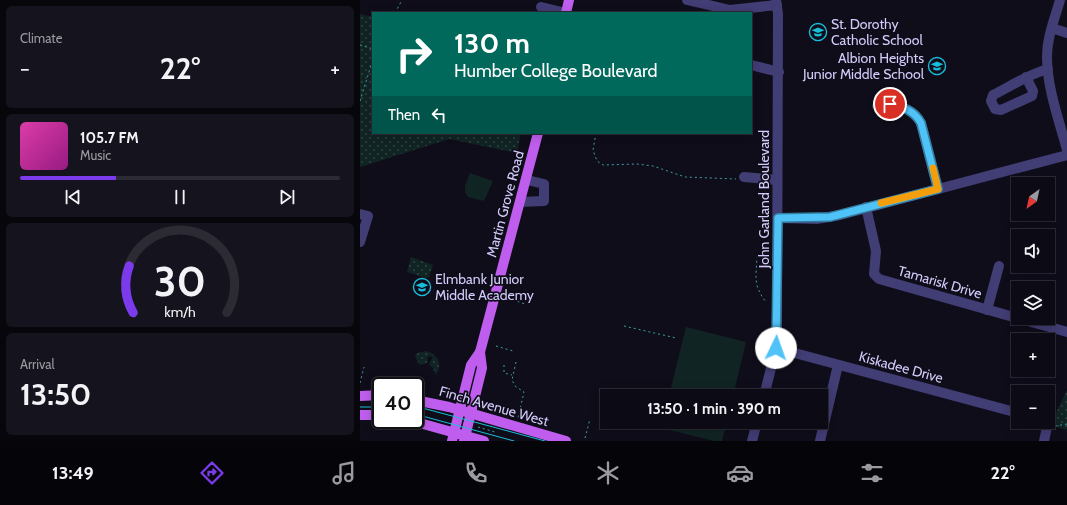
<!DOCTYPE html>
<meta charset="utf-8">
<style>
:root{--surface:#0c0a14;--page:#15131d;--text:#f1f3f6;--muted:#9a9aa0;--line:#2c2b34;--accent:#7c3aed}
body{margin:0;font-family:Cabin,sans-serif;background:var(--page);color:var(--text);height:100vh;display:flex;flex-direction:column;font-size:15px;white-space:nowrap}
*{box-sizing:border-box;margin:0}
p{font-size:13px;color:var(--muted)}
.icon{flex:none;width:22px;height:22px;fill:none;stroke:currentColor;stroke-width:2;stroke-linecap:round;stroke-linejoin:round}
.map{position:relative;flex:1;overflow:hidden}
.sheet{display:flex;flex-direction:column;gap:6px;padding:6px;background:#07060b;width:360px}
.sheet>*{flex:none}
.banner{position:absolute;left:12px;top:12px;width:380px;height:122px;border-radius:0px;box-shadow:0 2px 10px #0003,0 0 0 1px var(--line);background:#00695c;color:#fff;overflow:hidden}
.needle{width:26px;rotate:213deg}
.buttons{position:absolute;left:651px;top:177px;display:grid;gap:8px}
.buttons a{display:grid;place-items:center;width:44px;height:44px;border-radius:0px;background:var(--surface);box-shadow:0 2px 10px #0003,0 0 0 1px var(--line);font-size:20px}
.speed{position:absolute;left:12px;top:377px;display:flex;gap:8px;font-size:20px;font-weight:700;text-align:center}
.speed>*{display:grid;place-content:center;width:52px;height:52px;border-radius:50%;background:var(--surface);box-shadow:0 2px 10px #0003,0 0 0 1px var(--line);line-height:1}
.speed .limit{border:2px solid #111;border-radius:6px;background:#fff;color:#111}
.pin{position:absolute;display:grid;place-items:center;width:34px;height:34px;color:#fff;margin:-17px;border:2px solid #fff;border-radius:50%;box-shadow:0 1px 4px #0007}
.me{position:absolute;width:44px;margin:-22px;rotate:3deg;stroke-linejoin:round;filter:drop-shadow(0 0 3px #0008)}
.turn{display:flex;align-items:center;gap:14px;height:84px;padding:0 16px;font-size:18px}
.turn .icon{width:52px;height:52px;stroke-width:2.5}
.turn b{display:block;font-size:28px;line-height:34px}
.then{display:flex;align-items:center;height:38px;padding:0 16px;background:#0003;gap:8px;font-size:15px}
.big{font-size:30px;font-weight:700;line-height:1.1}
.sheet .widget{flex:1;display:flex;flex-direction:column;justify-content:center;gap:6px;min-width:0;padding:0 14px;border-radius:6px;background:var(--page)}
.sheet .dial{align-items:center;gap:0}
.dial svg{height:104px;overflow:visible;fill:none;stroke:var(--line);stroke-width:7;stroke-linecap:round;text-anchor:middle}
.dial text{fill:var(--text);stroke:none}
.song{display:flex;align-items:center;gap:12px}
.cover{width:48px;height:48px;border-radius:6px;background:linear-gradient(135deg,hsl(320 70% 55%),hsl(310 70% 35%))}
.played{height:4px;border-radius:2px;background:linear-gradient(90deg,var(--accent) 30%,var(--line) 30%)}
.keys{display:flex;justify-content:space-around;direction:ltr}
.heat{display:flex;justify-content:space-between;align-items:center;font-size:22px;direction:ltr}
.trip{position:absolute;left:240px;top:389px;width:228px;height:40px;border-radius:0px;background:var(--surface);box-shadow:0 2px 10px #0003,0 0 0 1px var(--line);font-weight:700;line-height:40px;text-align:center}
.menu{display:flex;height:64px;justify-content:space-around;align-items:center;background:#050408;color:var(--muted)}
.menu .icon{width:28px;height:28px}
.menu .on{color:var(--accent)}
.menu b{font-size:18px;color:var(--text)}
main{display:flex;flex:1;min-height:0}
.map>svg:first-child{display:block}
.grass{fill:url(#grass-dots)}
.pitch{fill:#112424}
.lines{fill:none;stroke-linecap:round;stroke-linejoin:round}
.path{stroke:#39a19f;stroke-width:1;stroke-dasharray:2 3;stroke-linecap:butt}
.minor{stroke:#413d75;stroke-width:10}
.major{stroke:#bf5eee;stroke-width:10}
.tram{stroke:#17beda;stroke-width:1}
.route-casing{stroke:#337fa1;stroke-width:10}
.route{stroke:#4fc3f7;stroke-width:7}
.slow{stroke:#f59e0b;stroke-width:7}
.labels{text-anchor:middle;stroke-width:3.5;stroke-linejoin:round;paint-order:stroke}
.poi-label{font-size:14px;fill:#d3ccfa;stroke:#100d1b;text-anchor:start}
.street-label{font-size:14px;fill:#d3ccfa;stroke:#100d1b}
</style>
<main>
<section class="sheet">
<div class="widget"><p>Climate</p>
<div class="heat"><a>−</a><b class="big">22°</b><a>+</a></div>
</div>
<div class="widget">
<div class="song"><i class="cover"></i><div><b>105.7 FM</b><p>Music</p></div></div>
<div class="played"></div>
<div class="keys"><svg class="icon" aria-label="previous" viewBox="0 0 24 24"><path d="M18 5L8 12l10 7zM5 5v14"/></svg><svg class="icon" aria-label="pause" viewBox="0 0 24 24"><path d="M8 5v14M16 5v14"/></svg><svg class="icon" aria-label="next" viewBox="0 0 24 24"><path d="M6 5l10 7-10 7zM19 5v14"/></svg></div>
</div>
<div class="widget dial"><svg viewBox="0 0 100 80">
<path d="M14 69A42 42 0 1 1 86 69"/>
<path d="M14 69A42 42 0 0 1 11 33" stroke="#7c3aed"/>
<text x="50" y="56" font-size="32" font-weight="700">30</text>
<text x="50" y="72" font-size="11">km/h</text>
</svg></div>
<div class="widget"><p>Arrival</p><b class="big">13:50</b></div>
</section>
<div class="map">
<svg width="707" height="441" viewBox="0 0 707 441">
<defs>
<pattern id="grass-dots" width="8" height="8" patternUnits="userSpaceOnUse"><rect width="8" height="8" fill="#112424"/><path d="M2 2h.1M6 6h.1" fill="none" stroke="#334345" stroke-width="1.8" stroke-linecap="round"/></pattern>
</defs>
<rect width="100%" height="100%" fill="#100d1b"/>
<g class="grass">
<path d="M0,14L13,17V133H161L157,153L89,139L0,167Z"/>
<path d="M51,257L73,265L69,277L66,278L47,272Z"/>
<path d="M66,351C78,354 83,365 76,375L73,368L69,364L73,357L68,356L67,363L60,365L55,357L57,353Z"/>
<path d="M707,390V430L697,427L693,419Z"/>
</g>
<g class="pitch">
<path d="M110,173L133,181L124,201L108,197L105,192V186Z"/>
<path d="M326,327L386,342L373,396H309Z"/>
<path d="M303,422H367L362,441H354L301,428Z"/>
</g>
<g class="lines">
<g class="path">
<path d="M35,13L42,0"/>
<path d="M0,45L13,49"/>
<path d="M0,101L13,59"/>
<path d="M236,133L233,150L237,161L243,165L277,164L293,166L325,177L376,179"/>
<path d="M406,250L397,257C396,278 393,285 406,302"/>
<path d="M148,298L165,304"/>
<path d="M264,326L316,338"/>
<path d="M136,346L153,351"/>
<path d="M156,362L152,380L155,386L164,392L158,418"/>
<path d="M144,365V373L152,375"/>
<path d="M0,383L4,367"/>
<path d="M35,386L37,377"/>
<path d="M695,426L707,424"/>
<path d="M118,427L135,432"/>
<path d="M225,438L230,419"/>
</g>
<g class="minor">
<path d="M327,0L370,10L417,5"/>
<path d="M700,0C695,18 687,37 687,57C687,88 699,120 707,150"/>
<path d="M181,7L206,13"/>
<path d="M692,28L707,33"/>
<path d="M391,65L419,72"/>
<path d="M666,77L673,91L672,96L641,110L635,109L631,101L633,95C651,86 669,74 688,69"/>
<path d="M517,106C535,104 551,106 561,123L578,189"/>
<path d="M384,177L417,180"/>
<path d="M160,202L184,201V184L167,180"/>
<path d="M506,207L516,251L514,274L519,279L707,332"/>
<path d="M0,214L8,216L0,242"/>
<path d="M418,218L457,219L480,215L707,155"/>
<path d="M627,310L639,266"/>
<path d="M416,348L658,413"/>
<path d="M404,396L416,348L417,329L418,14L416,0"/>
<path d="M684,422L687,427L684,441"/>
<path d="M392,441L397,422"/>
<path d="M460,441L478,365"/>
</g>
<g class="major">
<path d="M206,13L209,0"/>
<path d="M0,396L21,395"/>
<path d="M55,400L89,407L206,441"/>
<path d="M0,415H21"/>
<path d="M49,420L124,441"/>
<path d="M92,441L111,365L120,352"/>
<path d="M104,441L122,368L120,352L178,133"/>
</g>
<g class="tram">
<path d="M55,406L185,441"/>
<path d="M0,407H21"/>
<path d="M55,414L154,441"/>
</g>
</g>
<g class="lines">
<g class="route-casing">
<path id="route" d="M416,348L418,218L470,217L578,189L561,123C554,110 544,108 530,104"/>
</g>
<use href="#route" class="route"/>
<path class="slow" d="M521,203L578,189L573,168"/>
</g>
<defs>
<g id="school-ring" transform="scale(0.9)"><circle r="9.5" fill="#100d1b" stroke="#17beda" stroke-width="1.5"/><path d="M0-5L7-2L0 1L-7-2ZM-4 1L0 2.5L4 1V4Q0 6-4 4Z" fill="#17beda"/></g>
</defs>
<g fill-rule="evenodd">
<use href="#school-ring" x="458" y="32"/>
<use href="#school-ring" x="577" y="66"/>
<use href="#school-ring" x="62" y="287"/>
</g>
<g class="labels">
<g class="poi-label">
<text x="471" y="29">St. Dorothy<tspan x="471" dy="16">Catholic School</tspan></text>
<text x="564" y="63" text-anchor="end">Albion Heights<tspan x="564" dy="16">Junior Middle School</tspan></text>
<text x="75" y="284">Elmbank Junior<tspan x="75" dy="16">Middle Academy</tspan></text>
</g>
<g class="street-label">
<text transform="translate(404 199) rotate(-90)" y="5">John Garland Boulevard</text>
<text transform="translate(145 204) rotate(-75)" y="5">Martin Grove Road</text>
<text transform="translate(580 282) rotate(16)" y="5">Tamarisk Drive</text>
<text transform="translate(541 367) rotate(15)" y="5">Kiskadee Drive</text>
<text transform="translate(134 406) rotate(16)" y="5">Finch Avenue West</text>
</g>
</g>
</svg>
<div class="buttons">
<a><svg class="needle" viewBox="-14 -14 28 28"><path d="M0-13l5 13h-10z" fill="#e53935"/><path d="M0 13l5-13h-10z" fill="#9a9aa0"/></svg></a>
<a><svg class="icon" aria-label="sound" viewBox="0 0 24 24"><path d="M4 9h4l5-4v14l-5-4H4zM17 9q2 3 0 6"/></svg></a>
<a><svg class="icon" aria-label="layers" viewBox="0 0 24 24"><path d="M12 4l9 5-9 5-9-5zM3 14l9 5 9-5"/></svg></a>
<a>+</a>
<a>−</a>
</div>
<div class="speed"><div class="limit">40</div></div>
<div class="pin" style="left:530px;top:104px;background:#d93025"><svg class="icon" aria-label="arrive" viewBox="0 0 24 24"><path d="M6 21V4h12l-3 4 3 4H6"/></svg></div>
<svg class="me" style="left:416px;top:348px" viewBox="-20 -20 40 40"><circle r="19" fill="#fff"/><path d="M0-13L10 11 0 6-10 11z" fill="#4fc3f7"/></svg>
<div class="trip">13:50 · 1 min · 390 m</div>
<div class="banner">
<div class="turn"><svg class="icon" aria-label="right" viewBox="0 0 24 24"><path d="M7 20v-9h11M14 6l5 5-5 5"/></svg><div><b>130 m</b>Humber College Boulevard</div></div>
<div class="then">Then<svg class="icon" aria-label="left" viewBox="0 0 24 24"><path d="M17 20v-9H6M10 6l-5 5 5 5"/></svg></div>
</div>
</div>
</main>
<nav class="menu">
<b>13:49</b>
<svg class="icon on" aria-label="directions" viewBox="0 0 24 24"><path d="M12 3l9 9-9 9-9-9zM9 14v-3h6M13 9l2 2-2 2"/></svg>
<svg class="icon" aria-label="music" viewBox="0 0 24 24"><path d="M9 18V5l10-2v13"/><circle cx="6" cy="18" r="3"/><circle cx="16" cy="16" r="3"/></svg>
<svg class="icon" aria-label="phone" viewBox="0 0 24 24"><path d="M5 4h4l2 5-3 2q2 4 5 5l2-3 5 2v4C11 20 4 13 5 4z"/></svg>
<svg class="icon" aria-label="climate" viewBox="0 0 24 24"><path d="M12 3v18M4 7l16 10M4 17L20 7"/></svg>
<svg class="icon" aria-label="car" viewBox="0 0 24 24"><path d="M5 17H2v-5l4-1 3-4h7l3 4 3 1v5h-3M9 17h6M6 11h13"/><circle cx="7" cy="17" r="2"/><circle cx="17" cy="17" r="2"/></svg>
<svg class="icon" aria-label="filters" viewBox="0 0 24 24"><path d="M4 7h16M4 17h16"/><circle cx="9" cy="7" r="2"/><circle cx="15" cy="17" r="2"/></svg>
<b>22°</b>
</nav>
